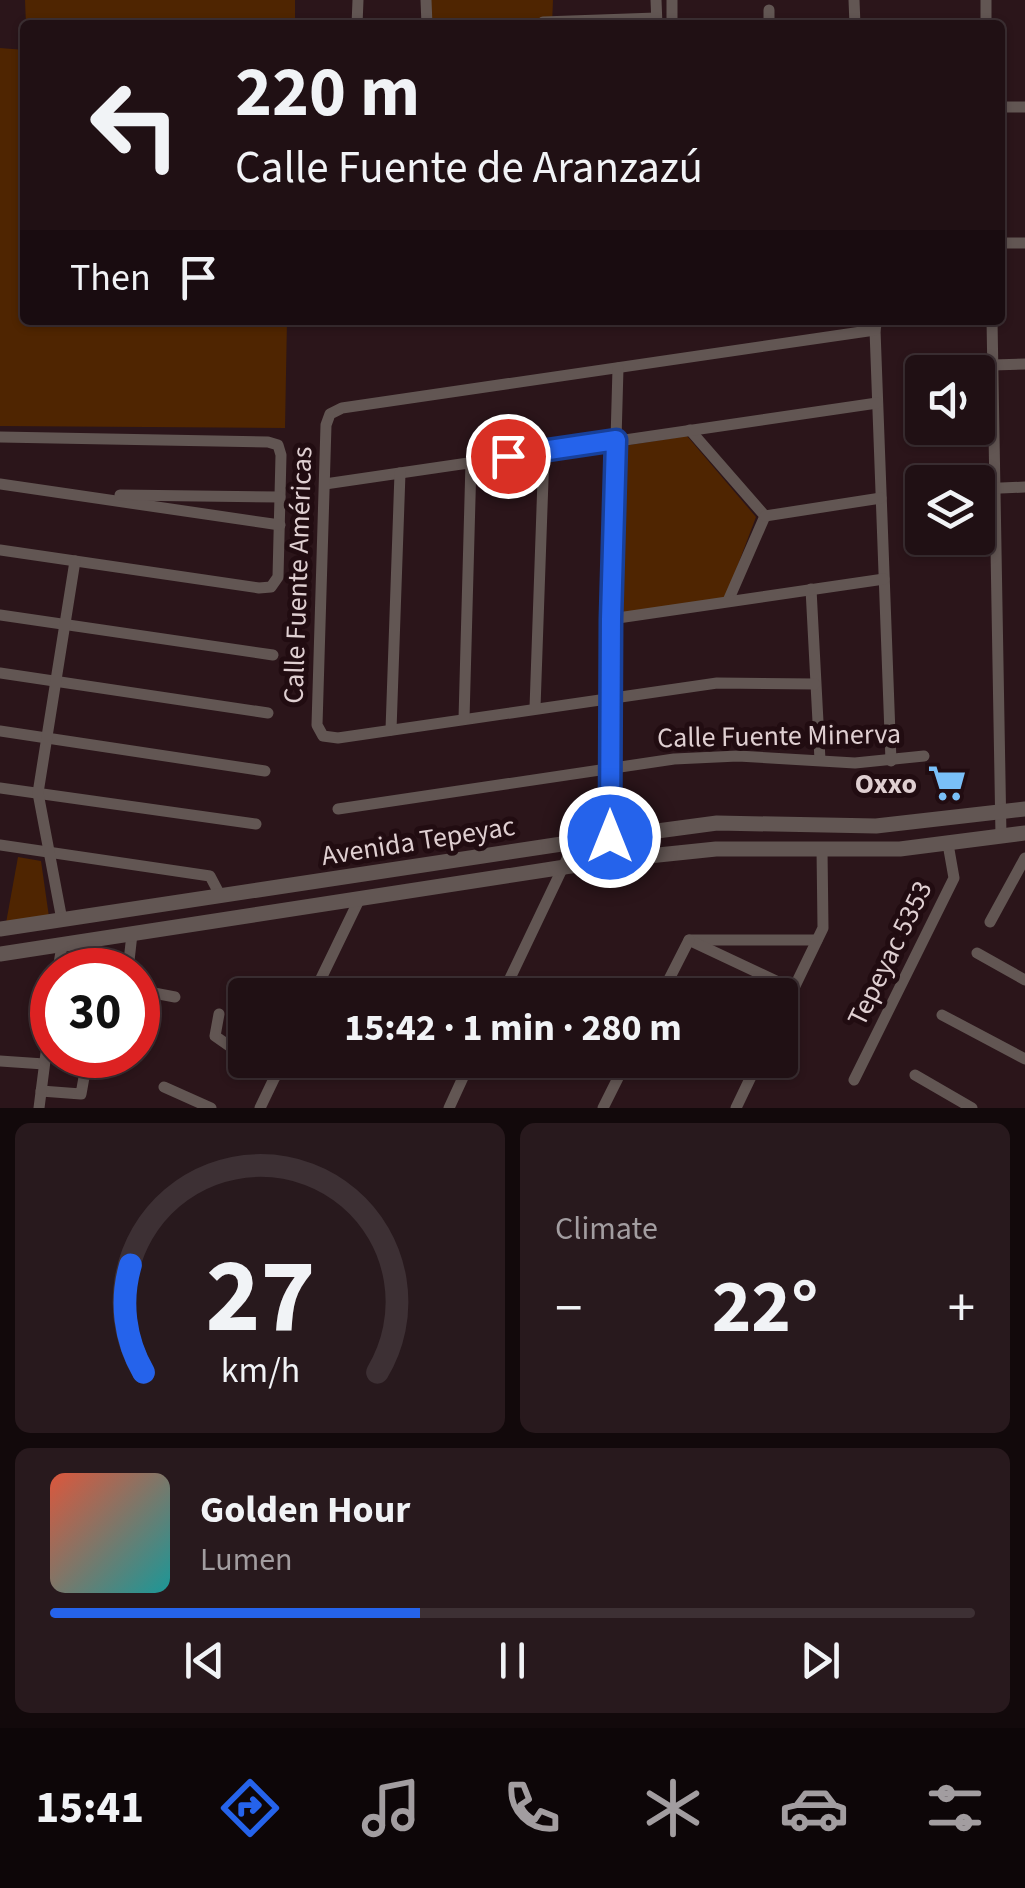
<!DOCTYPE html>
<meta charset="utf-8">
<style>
:root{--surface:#201014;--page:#28191d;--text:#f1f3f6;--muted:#a29da0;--line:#3d3034;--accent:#2563eb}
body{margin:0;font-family:"Source Sans 3",sans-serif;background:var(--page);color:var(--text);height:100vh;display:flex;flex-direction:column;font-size:38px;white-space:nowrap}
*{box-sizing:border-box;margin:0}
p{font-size:32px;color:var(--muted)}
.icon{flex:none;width:55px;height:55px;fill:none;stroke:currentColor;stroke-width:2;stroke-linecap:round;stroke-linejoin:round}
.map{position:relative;height:1108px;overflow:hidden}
.drawer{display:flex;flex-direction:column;gap:15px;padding:15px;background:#12090b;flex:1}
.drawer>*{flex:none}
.hud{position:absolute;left:20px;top:20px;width:985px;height:305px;border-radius:10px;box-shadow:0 2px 8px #0004,0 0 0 2px var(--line);background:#201014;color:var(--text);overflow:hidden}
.controls{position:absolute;left:905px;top:355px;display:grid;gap:20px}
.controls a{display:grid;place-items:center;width:90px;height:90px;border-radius:10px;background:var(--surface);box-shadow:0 2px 8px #0004,0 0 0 2px var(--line);font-size:50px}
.speed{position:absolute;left:30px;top:948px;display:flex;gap:20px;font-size:50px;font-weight:700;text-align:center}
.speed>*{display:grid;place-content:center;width:130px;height:130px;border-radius:50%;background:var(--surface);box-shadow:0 2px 8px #0004,0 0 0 2px var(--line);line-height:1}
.speed .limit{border:15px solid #d22;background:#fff;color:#111}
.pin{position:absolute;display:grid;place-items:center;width:85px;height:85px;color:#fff;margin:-42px;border:5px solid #fff;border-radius:50%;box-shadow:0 2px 10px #0007}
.me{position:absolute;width:110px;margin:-55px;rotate:0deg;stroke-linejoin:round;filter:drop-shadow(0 0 8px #0008)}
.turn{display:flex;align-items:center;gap:35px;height:210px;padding:0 50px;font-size:45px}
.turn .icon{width:130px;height:130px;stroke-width:2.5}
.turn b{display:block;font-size:70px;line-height:85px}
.then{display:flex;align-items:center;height:95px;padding:0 50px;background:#0003;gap:20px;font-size:38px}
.big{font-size:75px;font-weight:700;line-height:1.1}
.drawer .tile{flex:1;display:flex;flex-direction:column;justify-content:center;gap:15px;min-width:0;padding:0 35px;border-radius:15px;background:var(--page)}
.drawer .dial{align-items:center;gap:0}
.dial svg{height:260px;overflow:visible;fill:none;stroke:var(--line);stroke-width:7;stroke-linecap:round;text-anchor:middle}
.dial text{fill:var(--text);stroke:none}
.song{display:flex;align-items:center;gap:30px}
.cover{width:120px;height:120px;border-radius:15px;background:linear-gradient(135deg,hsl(10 70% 55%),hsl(180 70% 35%))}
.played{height:10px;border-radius:5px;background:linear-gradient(90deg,var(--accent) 40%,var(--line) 40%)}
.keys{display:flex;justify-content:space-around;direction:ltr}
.heat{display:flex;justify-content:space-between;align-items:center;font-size:55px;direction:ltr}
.drawer .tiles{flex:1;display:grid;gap:15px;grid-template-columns:1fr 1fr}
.tile:last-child{grid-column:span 2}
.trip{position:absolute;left:228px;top:978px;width:570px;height:100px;border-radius:10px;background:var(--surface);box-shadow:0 2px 8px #0004,0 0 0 2px var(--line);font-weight:700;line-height:100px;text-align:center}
.tab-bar{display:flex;height:160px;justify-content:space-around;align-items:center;background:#0d0608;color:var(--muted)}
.tab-bar .icon{width:70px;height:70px}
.tab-bar .selected{color:var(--accent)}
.tab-bar b{font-size:45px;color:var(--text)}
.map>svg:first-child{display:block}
.park{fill:#4f2501}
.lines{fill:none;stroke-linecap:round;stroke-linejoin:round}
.minor{stroke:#625653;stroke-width:11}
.tertiary{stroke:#625653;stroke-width:15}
.route-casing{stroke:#184099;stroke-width:25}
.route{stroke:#2563eb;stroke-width:18}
.labels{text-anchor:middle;stroke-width:10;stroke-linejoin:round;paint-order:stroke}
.street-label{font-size:28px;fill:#dfcfd1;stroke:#210c11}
.poi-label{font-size:28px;font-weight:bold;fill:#dfcfd1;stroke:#210c11;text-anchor:end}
</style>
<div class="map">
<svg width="1025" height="1108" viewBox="0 0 1025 1108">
<rect width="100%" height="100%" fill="#2b151a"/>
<g class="park">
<path d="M25,0H295V25H26Z"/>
<path d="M429,0H553L552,25H430Z"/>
<path d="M0,48L25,50V320H287L285,428L0,426Z"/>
<path d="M687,436L756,517L725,599L617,615L623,446Z"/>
<path d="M18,857L41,861L49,917L6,923Z"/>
</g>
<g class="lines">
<g class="minor">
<path d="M426,0L427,25"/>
<path d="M656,0L657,25"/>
<path d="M672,0V25"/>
<path d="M854,0L855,25"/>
<path d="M986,0V25"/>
<path d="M769,10V25"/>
<path d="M543,22L656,18"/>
<path d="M357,25L358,0"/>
<path d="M1000,107H1025"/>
<path d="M1000,243H1025"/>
<path d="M877,320L875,330L891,761"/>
<path d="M992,320L1001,836"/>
<path d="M992,365L1025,364"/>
<path d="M690,430L765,516L728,601"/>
<path d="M0,437L268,442L278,445L281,455L278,577L271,587L259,588L0,550"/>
<path d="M0,484L280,525"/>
<path d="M325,484L877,403"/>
<path d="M978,489L1025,487"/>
<path d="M120,495L280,497"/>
<path d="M765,516L881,498"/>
<path d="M811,589L820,760"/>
<path d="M0,615L273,655"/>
<path d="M611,619L884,579"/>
<path d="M0,673L268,713"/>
<path d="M815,684L717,683L338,738L323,736L317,725L326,425L330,414L342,408L875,330"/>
<path d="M535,708L544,451"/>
<path d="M464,719L471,462"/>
<path d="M391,730L400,473"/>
<path d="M0,731L265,771"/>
<path d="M0,788L256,824"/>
<path d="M338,809L674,759L738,756L855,763L924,756"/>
<path d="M0,845L210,876L220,895"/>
<path d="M610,860L611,619L618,368"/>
<path d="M62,920L38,793L75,561"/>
<path d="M990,922L1025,858"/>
<path d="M689,940H817"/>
<path d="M693,942L793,989"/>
<path d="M977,953L1025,980"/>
<path d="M58,970L62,945"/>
<path d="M128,970L132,934"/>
<path d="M138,990L175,997"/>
<path d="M313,995L359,900"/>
<path d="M502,995L575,842"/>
<path d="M661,995L689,940"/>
<path d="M219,1014L215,1036L245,1057"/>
<path d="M942,1015L1025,1059"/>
<path d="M780,1017L823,928L822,849"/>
<path d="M250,1060L275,1077"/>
<path d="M0,1061L44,1064"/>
<path d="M915,1075L972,1108"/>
<path d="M854,1080L954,878L948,844"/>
<path d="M164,1087L211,1108"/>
<path d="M41,1091L81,1094L88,1055"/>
<path d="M39,1108L52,1006"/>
<path d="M260,1108L283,1060"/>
<path d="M449,1108L471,1060"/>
<path d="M603,1108L627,1060"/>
<path d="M736,1108L759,1060"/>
</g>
<g class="tertiary">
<path d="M0,929L575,842L717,823L876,826L1025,809"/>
<path d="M0,954L610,860L716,849H900L1025,833"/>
</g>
</g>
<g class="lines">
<g class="route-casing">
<path id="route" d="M508,456L616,440L611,619L610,837"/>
</g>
<use href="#route" class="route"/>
</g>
<defs>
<g id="supermarket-bare" transform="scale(3)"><path d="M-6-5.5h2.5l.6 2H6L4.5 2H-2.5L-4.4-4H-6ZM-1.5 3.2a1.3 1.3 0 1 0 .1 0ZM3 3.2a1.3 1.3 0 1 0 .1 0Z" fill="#79bff8" stroke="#210c11" stroke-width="2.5" paint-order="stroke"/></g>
</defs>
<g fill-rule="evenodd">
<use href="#supermarket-bare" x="947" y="783"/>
</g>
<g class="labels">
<g class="street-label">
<text transform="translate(297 575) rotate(-88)" y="10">Calle Fuente Américas</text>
<text transform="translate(779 735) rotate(-1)" y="10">Calle Fuente Minerva</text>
<text transform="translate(418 840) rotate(-9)" y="10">Avenida Tepeyac</text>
<text transform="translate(889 953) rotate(-64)" y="10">Tepeyac 5353</text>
</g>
<g class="poi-label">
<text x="917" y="793">Oxxo</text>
</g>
</g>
</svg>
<div class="controls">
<a><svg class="icon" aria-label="sound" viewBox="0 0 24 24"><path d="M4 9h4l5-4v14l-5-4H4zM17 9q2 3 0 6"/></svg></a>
<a><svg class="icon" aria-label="layers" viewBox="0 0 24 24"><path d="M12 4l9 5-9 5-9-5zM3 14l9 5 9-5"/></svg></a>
</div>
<div class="speed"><div class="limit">30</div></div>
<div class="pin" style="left:508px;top:456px;background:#d93025"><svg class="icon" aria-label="arrive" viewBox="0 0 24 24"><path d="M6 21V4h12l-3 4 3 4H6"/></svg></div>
<svg class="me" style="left:610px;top:837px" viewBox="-20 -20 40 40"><circle r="17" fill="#2563eb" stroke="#fff" stroke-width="3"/><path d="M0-11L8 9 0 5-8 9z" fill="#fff"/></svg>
<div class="trip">15:42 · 1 min · 280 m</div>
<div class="hud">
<div class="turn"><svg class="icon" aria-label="left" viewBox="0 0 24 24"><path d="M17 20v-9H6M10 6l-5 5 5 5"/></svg><div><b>220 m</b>Calle Fuente de Aranzazú</div></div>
<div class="then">Then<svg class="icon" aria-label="arrive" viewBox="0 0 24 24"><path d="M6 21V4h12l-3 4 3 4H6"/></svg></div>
</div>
</div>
<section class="drawer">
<div class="tiles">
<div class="tile dial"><svg viewBox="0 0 100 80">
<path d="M14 69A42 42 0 1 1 86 69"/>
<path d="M14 69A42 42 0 0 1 10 36" stroke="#2563eb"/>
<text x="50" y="56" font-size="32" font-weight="700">27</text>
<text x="50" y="72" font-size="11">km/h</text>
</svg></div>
<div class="tile"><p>Climate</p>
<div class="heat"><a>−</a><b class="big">22°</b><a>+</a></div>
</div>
<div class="tile">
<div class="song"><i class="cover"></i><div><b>Golden Hour</b><p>Lumen</p></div></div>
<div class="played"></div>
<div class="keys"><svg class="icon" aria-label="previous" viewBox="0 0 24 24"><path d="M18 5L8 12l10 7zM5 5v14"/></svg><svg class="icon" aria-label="pause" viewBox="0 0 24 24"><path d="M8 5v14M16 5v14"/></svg><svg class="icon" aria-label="next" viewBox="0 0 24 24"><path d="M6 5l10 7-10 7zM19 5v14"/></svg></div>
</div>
</div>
</section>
<nav class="tab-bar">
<b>15:41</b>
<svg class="icon selected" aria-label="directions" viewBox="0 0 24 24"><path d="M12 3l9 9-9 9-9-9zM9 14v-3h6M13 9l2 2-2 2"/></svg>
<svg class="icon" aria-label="music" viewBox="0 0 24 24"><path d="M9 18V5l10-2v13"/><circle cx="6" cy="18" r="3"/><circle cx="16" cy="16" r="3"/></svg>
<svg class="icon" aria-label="phone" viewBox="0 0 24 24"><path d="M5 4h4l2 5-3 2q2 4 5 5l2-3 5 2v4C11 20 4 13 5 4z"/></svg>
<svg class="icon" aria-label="climate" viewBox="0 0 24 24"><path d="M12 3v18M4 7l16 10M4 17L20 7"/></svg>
<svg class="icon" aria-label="car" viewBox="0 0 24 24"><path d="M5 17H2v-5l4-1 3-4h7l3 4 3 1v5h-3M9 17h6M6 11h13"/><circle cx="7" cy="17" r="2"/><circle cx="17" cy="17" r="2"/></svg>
<svg class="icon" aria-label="filters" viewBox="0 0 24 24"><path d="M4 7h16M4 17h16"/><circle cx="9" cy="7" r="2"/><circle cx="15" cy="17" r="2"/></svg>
</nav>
